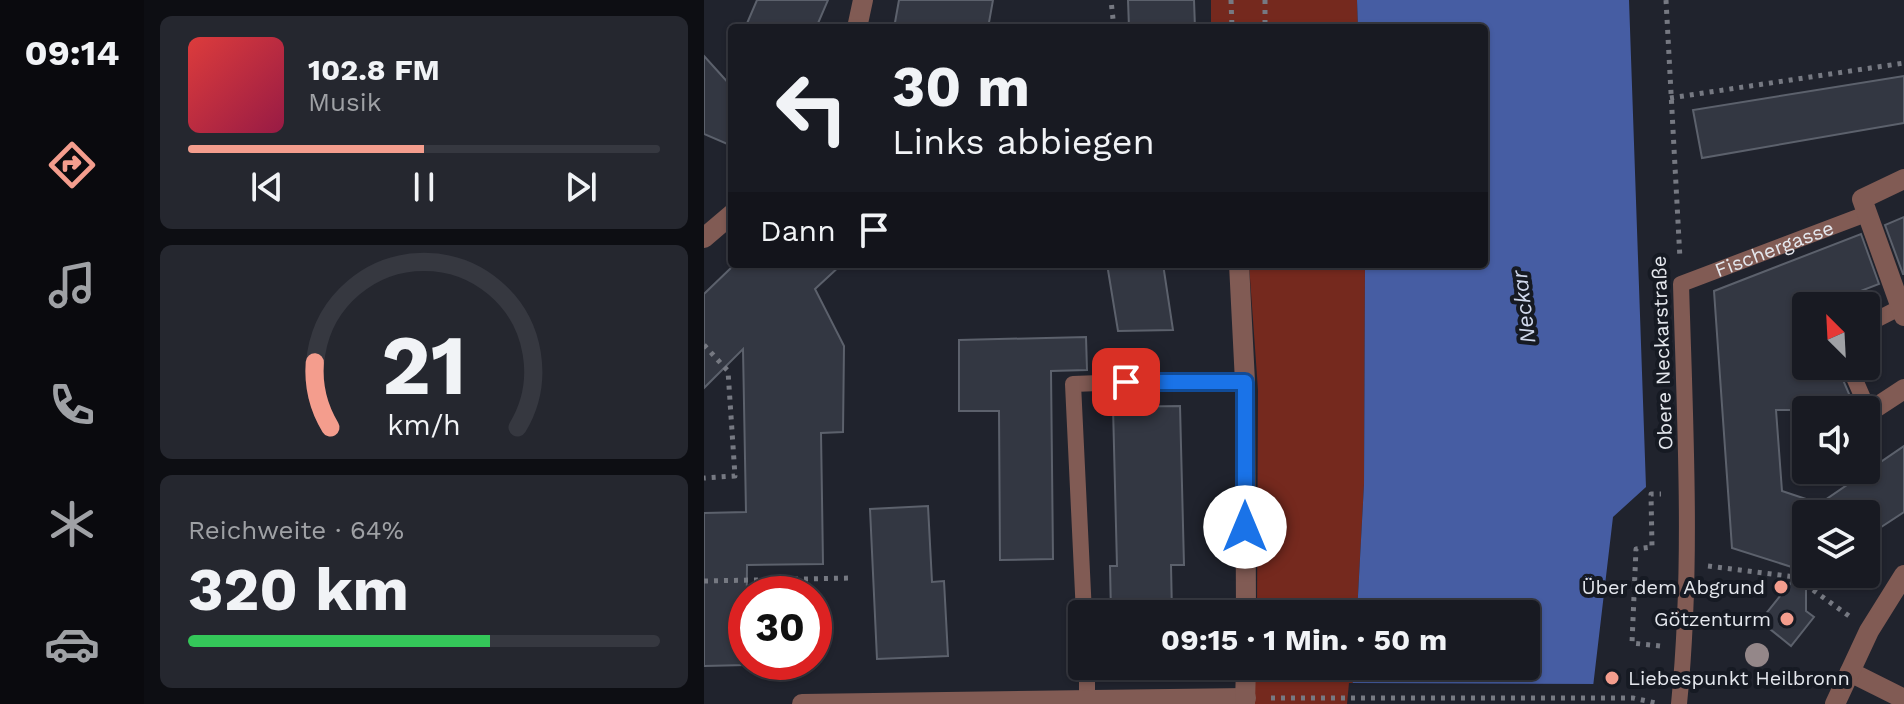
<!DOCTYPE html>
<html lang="de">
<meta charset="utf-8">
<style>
:root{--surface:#181a22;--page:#25272f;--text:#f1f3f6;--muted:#9fa1a5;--line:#363840;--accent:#f49d8d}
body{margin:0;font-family:"Work Sans",sans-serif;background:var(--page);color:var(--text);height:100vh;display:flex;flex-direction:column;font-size:30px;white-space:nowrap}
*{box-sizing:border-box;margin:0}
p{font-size:26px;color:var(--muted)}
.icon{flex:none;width:44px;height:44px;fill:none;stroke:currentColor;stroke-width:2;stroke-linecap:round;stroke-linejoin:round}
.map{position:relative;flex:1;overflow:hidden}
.details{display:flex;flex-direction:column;gap:16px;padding:16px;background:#0d0e13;width:560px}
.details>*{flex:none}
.top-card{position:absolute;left:24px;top:24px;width:760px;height:244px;border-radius:8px;box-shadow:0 2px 6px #0004,0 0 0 2px var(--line);background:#181a22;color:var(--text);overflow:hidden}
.needle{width:52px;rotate:336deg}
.tools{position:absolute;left:1088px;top:292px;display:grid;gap:16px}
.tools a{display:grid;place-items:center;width:88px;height:88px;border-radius:8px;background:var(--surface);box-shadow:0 2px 6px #0004,0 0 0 2px var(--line);font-size:40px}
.speed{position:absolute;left:24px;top:576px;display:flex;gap:16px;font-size:40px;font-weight:700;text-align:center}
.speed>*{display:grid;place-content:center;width:104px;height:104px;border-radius:50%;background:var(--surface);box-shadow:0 2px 6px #0004,0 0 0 2px var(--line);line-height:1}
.speed .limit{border:12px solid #d22;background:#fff;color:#111}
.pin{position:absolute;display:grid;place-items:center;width:68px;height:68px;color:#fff;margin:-34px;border-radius:16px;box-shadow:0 4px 12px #0006}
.me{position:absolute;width:88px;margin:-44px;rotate:0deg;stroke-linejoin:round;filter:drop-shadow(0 0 6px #0008)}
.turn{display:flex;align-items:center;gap:28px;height:168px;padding:0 32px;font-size:36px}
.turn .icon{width:104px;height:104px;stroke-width:2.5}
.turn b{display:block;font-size:56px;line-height:68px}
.then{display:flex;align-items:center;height:76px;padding:0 32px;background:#0003;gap:16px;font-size:30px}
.big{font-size:60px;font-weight:700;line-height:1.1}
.details .widget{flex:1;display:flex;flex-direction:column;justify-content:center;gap:12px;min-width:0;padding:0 28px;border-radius:12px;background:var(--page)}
.details .dial{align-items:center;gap:0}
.dial svg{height:208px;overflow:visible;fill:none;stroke:var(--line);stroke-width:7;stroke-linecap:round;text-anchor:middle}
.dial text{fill:var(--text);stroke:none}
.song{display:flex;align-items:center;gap:24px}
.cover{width:96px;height:96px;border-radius:12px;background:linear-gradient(135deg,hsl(0 70% 55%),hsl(340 70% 35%))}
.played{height:8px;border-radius:4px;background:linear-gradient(90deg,var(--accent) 50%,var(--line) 50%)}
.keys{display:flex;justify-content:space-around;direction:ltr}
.charge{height:12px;border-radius:6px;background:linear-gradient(90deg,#34c759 64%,var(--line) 0)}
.trip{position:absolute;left:364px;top:600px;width:472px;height:80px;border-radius:8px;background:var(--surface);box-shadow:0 2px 6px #0004,0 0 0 2px var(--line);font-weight:700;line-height:80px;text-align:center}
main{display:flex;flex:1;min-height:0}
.tabs{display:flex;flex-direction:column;width:144px;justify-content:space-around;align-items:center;background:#0a0a0e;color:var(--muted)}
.tabs .icon{width:56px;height:56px}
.tabs .on{color:var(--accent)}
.tabs b{font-size:36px;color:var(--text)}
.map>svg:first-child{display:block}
.green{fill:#75291e}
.water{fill:#465da3}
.pier{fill:#20232d}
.building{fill:#333742;stroke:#5c616c;stroke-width:2}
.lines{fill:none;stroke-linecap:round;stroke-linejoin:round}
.path{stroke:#767982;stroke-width:5;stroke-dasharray:4 6;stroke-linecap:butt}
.lane{stroke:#815b54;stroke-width:16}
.street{stroke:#815b54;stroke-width:20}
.tree{fill:#948789}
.route-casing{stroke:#114b97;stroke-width:20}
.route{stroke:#1a73e8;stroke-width:14}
.poi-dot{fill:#f49d8d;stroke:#161a23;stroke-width:3}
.labels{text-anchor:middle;stroke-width:8;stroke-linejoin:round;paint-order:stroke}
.street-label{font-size:20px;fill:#e4e7ed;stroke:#161a23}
.poi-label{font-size:20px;fill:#e4e7ed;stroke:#161a23;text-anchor:end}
.water-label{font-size:22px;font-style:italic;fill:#d0d8ec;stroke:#161a23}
</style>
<main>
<nav class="tabs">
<b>09:14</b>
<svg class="icon on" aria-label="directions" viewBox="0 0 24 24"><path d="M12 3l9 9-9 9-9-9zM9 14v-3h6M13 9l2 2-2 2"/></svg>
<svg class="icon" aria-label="music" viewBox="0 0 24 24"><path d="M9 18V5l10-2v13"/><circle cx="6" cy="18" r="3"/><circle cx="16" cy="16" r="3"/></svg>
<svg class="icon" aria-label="phone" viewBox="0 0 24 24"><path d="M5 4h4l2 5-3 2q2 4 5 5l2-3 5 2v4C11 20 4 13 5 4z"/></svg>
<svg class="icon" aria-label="climate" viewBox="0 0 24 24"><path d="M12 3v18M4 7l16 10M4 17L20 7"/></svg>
<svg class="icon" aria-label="car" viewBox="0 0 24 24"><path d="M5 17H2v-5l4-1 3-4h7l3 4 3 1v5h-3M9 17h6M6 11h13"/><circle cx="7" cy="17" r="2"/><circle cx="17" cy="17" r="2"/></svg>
</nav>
<section class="details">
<div class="widget">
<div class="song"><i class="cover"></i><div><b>102.8 FM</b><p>Musik</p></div></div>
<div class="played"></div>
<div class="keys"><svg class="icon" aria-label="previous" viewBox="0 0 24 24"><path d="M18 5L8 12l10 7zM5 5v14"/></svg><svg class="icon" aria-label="pause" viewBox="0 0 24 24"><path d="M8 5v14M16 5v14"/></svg><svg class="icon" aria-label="next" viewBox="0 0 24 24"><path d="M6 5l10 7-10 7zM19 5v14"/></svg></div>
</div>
<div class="widget dial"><svg viewBox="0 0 100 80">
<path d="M14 69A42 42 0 1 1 86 69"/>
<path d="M14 69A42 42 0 0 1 8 44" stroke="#f49d8d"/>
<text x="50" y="56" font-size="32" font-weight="700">21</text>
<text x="50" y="72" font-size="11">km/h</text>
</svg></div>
<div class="widget"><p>Reichweite · 64%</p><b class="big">320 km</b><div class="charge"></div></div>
</section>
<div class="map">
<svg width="1200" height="704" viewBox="0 0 1200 704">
<rect width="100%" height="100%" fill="#20232d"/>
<g class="green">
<path d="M507,0H653L654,28H507Z"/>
<path d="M545,264H661L660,484L653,614H553L554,390Z"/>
<path d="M550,666H650L647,704H547Z"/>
</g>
<path class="water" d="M653,0H925L942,487L909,517L887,704H647L650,666H822V614H653L660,484L661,264H780V28H654Z"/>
<path class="pier" d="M645,683L894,684L891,704H643Z"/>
<g class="building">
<path d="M53,0H124L112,28H41Z"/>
<path d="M195,0H289L284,28H190Z"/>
<path d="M424,0H490L491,28H425Z"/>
<path d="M0,56L28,87V146L0,134Z"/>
<path d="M1200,76V123L998,158L989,110Z"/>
<path d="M1200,217V274H1199L1181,225Z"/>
<path d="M1157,234L1175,284L1118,306H1102V366H1133L1149,403L1134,410H1072L1078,491L1102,499V513L1200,446V512L1162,537V514H1102V611L1110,617L1087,646L1056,621L1097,570L1028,548L1010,291Z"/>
<path d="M31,264H138L111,289L140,346L139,432L117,433L119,564L43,565L42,665L0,666V513L42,512L39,349L0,388V294Z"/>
<path d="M403,264H459L469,330L414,331Z"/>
<path d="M382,337L383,370L347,371L349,559L296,560L295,411H255V340Z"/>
<path d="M476,406L480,565H467L468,614H407L406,566H413L409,407Z"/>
<path d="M224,506L228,582L240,581L244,656L173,659L166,509Z"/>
</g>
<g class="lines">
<g class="path">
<path d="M527,0L528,28"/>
<path d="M561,0V28"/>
<path d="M962,0L976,259"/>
<path d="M405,28L409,19L407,0"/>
<path d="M966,98L1200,63"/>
<path d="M0,345L24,371L31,476L0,478"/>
<path d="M1004,566L1091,577L1145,616"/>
<path d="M0,581L148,578"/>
<path d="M956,646L928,643L932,549L948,547L947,494H957"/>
<path d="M568,675L650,672"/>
<path d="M567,698H929L952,703"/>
</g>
<g class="lane">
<path d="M1162,325L1197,307"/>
<path d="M1145,366L1165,412"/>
<path d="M380,614L369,384L475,380L541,382"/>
<path d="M383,666V698"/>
<path id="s1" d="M975,704C989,565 981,423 977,284L1162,214"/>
</g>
<g class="street">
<path d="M153,28L159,0"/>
<path d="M1200,179L1158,199L1200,316"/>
<path d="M0,238L28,214"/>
<path d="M535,264L541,382L542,614"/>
<path d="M1162,414L1200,389"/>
<path d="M1101,455L1102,454"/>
<path d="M1146,672L1200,699"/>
<path d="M98,704L542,698"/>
<path d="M541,704L542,666"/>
<path d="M1131,704L1165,631L1200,575"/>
</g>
</g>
<circle class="tree" cx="1053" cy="655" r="12"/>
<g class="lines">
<g class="route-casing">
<path id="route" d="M422,382H541V527"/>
</g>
<use href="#route" class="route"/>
</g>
<g class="poi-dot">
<circle cx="1077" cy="587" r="8"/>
<circle cx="1083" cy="619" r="8"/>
<circle cx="908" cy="678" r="8"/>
</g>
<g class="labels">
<g class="street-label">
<text dy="7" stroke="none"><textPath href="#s1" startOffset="520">Fischergasse</textPath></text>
<text transform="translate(958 353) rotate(-92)" y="7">Obere Neckarstraße</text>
</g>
<g class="poi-label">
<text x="1061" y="594">Über dem Abgrund</text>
<text x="1067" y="626">Götzenturm</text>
<text x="924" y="685" text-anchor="start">Liebespunkt Heilbronn</text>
</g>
<g class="water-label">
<text transform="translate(819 307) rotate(-97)" y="8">Neckar</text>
</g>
</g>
</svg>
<div class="tools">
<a><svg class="needle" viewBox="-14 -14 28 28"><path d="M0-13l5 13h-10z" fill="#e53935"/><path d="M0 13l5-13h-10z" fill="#9fa1a5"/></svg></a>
<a><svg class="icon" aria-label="sound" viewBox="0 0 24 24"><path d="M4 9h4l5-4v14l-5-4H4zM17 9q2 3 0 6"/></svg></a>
<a><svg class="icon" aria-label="layers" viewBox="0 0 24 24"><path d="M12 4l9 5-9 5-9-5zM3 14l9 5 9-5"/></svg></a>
</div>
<div class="speed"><div class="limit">30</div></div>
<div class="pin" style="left:422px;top:382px;background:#d93025"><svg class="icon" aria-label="arrive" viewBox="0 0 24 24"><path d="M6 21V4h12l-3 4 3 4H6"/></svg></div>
<svg class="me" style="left:541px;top:527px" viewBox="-20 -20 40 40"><circle r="19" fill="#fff"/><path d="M0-13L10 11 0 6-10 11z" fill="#1a73e8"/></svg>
<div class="trip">09:15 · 1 Min. · 50 m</div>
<div class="top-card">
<div class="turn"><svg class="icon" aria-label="left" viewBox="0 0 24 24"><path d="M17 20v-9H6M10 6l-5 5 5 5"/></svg><div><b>30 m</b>Links abbiegen</div></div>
<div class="then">Dann<svg class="icon" aria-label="arrive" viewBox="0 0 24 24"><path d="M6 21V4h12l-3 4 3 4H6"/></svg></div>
</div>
</div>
</main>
